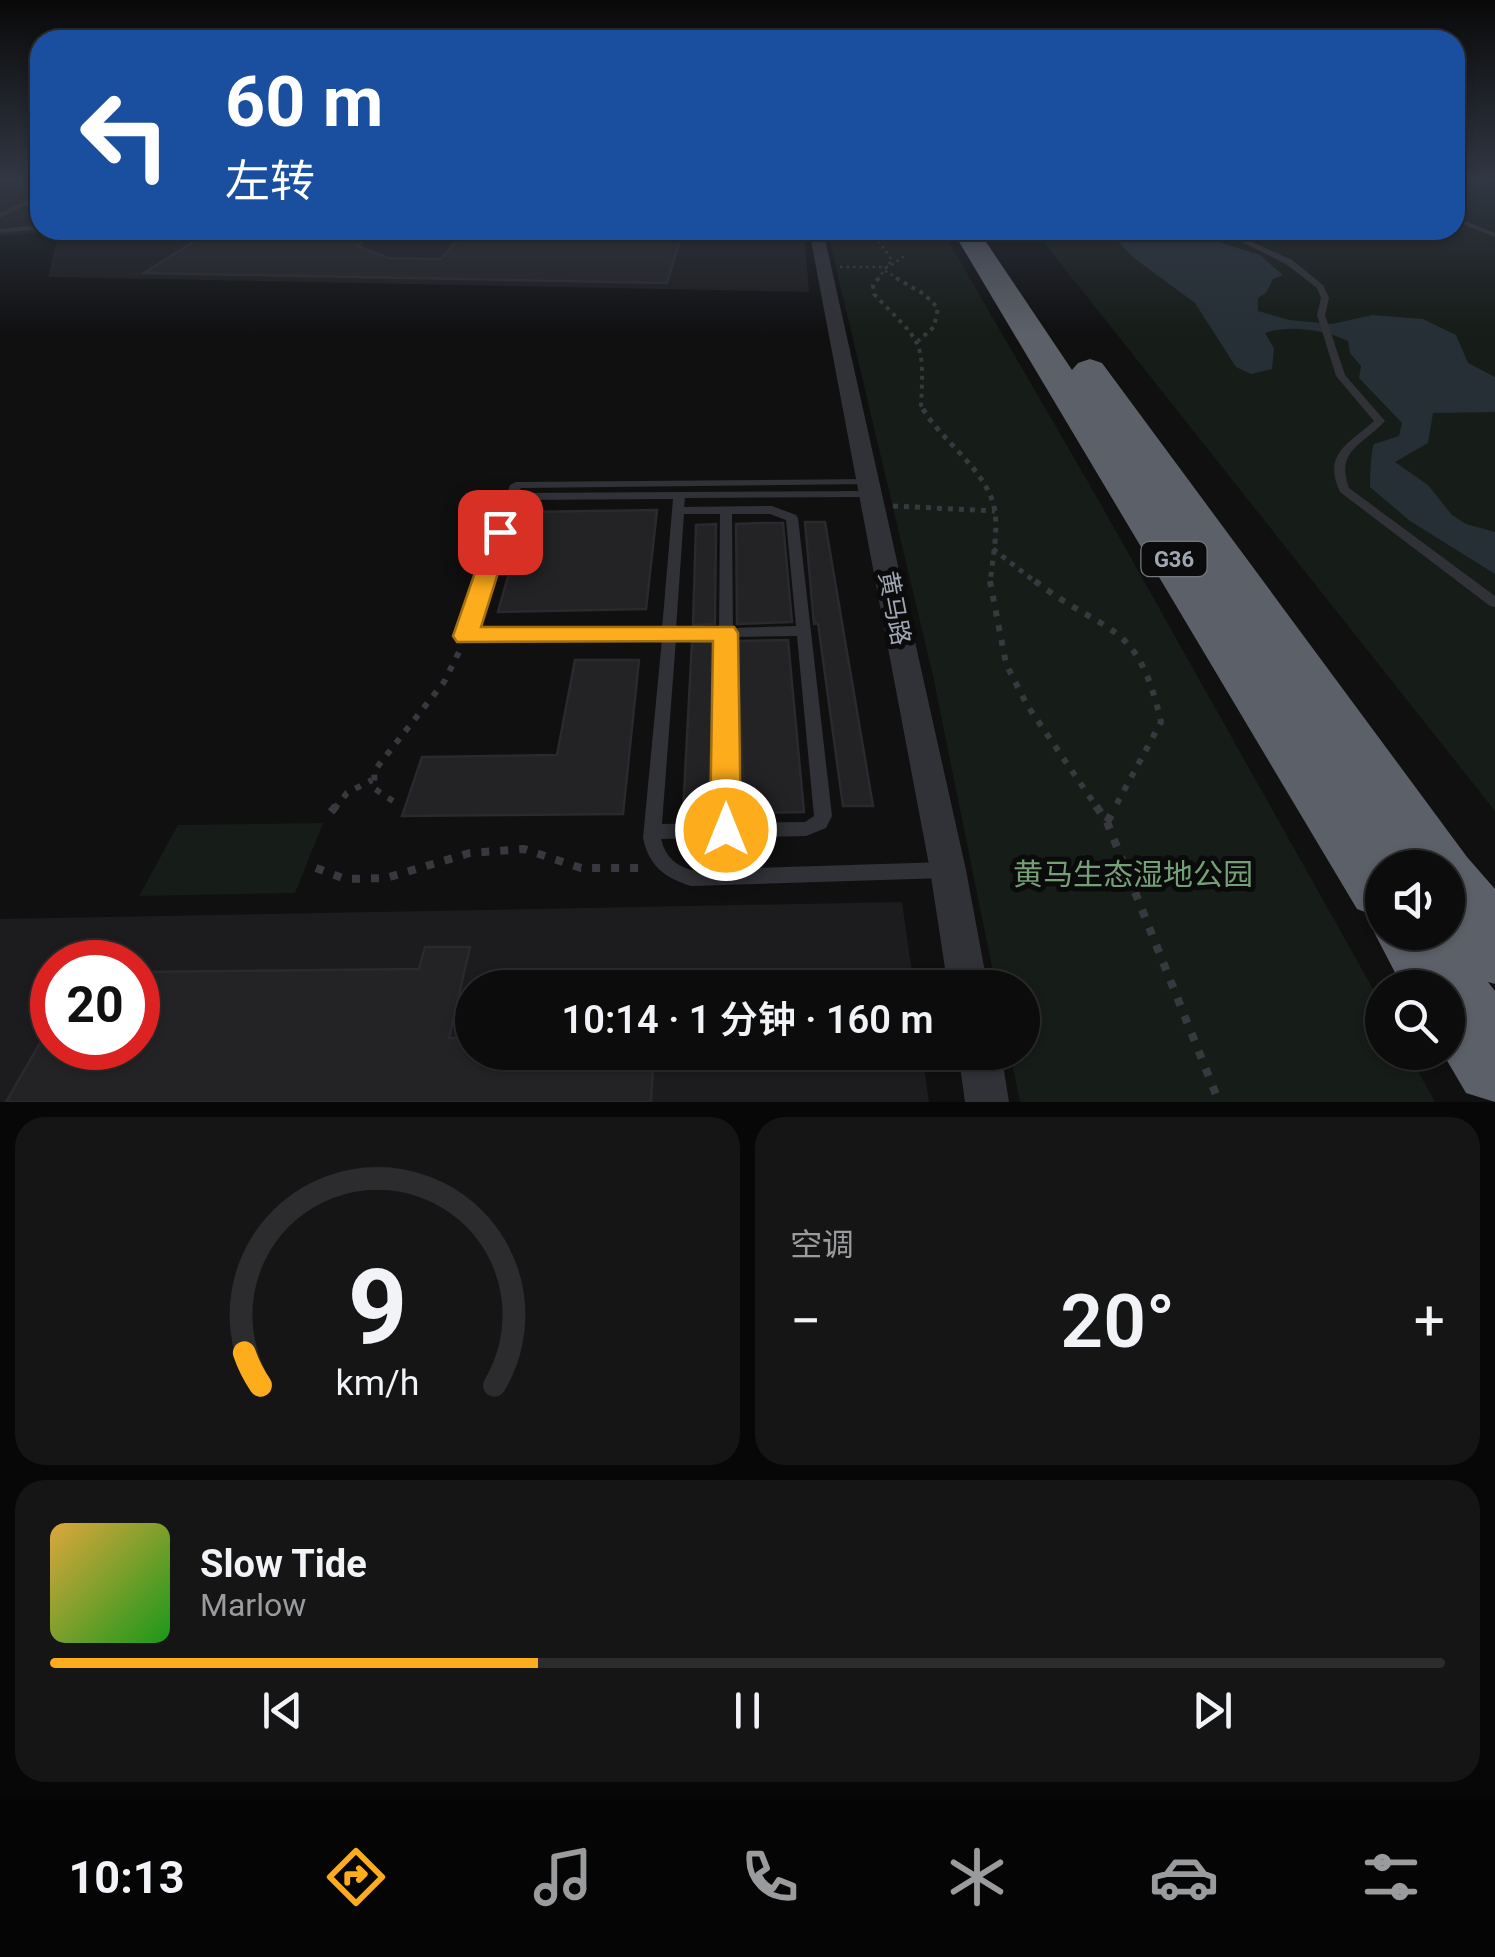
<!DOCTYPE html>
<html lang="zh">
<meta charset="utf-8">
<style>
:root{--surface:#0c0c0d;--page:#151516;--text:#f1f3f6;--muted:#9a9b9d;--line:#2c2c2e;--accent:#fdac1c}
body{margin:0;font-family:Roboto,"Noto Sans SC",sans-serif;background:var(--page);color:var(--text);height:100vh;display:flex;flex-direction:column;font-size:38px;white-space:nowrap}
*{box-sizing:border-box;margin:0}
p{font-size:32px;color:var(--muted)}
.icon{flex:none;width:55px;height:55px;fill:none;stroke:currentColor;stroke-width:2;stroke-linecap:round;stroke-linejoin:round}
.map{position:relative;height:1102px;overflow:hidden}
.panel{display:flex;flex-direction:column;gap:15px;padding:15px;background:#070707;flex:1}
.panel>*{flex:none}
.banner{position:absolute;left:30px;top:30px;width:1435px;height:210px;border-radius:30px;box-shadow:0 2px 8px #0004,0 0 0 2px var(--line);background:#1a4fa0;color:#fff;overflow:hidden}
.buttons{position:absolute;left:1365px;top:850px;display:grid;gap:20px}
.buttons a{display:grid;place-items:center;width:100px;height:100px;border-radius:50%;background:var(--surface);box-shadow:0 2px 8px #0004,0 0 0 2px var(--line);font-size:50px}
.speed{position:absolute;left:30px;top:940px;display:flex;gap:20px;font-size:50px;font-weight:700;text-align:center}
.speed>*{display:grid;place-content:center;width:130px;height:130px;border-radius:50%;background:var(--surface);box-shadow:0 2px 8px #0004,0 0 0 2px var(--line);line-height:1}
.speed .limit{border:15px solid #d22;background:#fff;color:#111}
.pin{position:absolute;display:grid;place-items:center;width:85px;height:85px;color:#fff;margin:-42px;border-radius:20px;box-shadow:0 5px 15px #0006}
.me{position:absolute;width:110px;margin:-55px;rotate:0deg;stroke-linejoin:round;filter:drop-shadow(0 0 8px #0008)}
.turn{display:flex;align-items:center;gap:35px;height:210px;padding:0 30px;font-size:45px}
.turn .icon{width:130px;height:130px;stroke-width:2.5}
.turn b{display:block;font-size:70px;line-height:85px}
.big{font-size:75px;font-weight:600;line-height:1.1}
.panel .tile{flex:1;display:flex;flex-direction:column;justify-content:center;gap:15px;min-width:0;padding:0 35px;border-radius:30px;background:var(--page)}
.panel .dial{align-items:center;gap:0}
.dial svg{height:260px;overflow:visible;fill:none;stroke:var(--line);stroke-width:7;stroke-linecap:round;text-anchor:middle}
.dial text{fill:var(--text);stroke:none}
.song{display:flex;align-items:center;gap:30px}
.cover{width:120px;height:120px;border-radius:15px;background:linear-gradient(135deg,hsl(40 70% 55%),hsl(120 70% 35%))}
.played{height:10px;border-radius:5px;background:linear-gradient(90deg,var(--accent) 35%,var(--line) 35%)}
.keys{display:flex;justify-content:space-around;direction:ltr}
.heat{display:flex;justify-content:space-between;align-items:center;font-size:55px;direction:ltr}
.panel .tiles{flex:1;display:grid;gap:15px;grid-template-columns:1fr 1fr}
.tile:last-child{grid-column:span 2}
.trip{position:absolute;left:455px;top:970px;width:585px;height:100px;border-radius:50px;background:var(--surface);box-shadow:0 2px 8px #0004,0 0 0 2px var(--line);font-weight:600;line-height:100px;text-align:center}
.tab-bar{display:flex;height:160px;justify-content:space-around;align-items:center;background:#050505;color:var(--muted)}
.tab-bar .icon{width:70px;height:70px}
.tab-bar .current{color:var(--accent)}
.tab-bar b{font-size:45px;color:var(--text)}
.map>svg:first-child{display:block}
.built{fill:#1c1c1e;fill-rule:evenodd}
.green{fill:#161c17}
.water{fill:#262f35}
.building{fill:#232325;stroke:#2a2a2e;stroke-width:2.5}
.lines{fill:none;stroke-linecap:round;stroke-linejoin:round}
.path-far4{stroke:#37393e;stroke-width:2.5;stroke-dasharray:2.5 4;stroke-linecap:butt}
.path-far3{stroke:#37393e;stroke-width:4;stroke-dasharray:4 5;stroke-linecap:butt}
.path-far2{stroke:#37393e;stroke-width:5;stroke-dasharray:5 6;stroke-linecap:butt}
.path-far1{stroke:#37393e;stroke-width:6;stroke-dasharray:6 9;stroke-linecap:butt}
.path{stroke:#37393e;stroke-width:8;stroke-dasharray:8 11;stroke-linecap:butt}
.service{fill:#313237;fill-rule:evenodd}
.minor{fill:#313237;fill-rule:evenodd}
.motorway{fill:#5c6068;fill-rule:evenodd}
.route{fill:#fdac1c;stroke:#a47012;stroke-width:2.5}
.labels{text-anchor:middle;stroke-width:10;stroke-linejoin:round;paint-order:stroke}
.shield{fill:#0b0b0c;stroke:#737881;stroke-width:2.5}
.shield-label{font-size:22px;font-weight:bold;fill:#a0a6b3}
.street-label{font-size:25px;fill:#a0a6b3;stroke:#0b0b0c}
.near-park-label{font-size:30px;fill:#75a077;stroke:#0b0b0c}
</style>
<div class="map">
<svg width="1495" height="1102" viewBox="0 0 1495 1102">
<rect width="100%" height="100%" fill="#101011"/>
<g class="built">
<path d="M0,179H40V230H804L809,292L48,277L59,231L0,236Z"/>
<path d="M902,902L914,987L472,988V1052L922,1053L929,1102H0V919ZM52,962H138V1048H52Z"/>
</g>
<g class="green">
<path d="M1455,179H1495V811L1034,230H1455Z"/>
<path d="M827,230H942L1099,501L1382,1005V1052L1408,1053L1435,1102H1020L1010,1053L1022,1052V988L996,987L933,676Z"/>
<path d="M323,823L295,893L139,896L178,825Z"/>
</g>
<path class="water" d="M1107,230H1181L1260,255L1283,275L1273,279L1266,293L1258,298V311L1289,320L1332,324L1372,315L1423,319L1456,335L1468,363L1495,377V412L1433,413L1428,443L1395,462L1428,485L1452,515L1466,524L1495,532V574L1410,521L1370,487C1370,479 1371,450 1374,444L1399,436L1402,423L1359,378L1361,366L1350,353L1348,341C1325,330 1290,324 1265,333L1274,348L1272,369L1251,374L1236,367L1195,303L1134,258Z"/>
<g class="building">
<path d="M212,230H375L357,246L389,258L441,259L466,230L683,231L667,283L144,273Z"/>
<path d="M657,510L646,609L498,612L526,512Z"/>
<path d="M805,522H825L873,806H843L818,623L814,624Z"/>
<path d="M762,523H783L792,622L737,624L736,524Z"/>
<path d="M716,524L715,624L693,625L696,525Z"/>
<path d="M788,640L804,812L745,813L737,641Z"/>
<path d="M692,642H715L708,814L683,813Z"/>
<path d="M575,660H639L623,814L402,816L422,757L557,755Z"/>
<path d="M425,947H470L449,1038H472V1052H654L651,1102H6L52,1022V1048H138V972L419,969Z"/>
</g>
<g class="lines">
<g class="path-far4">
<path d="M871,230L892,260L877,280"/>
<path d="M840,267H889L907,254"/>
<path d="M885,271L901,280"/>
</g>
<g class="path-far3">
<path d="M879,278L873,285L874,294C920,343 925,336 921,405L925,412"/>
<path d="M896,278L924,294L938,308L934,327L918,341"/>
</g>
<g class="path-far2">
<path d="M923,409C943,443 989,471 995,512C998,534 992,562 990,584"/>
<path d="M893,506L995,511"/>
<path d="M993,549L1038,584"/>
</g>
<g class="path-far1">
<path d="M990,581L1006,664L1027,705L1098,809"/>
<path d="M1035,581C1108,637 1137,618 1161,722L1114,809"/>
<path d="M393,801L375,789L374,771L444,682L461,648"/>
<path d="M334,809L347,793L372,780"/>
</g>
<g class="path">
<path d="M1096,806L1107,822L1219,1102"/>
<path d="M331,812L336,806"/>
<path d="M1107,822L1116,806"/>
<path d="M316,868L345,879L386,878L470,853L524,849L581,868H644"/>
</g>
<g class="service">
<path d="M40,194V198L0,218V213Z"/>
<path d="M1455,217L1495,233V237L1455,221Z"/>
<path d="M40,225V229L0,233V229Z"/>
<path d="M1218,230H1226L1292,260L1323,285L1329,298L1325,315L1345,375L1385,421C1363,445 1335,450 1349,488L1495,596V607L1490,606L1340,492C1322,453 1349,444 1374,421L1336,376L1317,315L1321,298L1317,288L1286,264Z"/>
<path d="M869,479L875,482L873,484L521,488L519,493L871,491L877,494L871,497L685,498L684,507L772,506L796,515L798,518L832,816L826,828L806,836L661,839C665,856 675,865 691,870L945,862L951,864L954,870L951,876L945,878L691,886C665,878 649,866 643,838L662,639L466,641L461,639L459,636L510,485L516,482ZM673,499L662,629L475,631L517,500ZM684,514H720L719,628L676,629ZM732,514H770L786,520L796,626L733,628ZM797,636L814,816L805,822L735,823L733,637ZM719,638L717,823L662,824L676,639Z"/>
</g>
<g class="minor">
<path d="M809,230H823L966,870L988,988H948L930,870Z"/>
<path d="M958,1052H1001L1009,1102H965Z"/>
</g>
<path class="motorway" d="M952,230H978L1072,370L1078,363L1090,359L1102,363L1467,857L1495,889V984L1488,982L1495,991V1102L1466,1093L1442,1052H1448V988H1403L1374,932L1381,918L1357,909ZM1382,868H1448V932H1382Z"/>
</g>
<linearGradient id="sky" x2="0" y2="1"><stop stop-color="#090909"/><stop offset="0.54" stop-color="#313743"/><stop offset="1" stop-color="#313743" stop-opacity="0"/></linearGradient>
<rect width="1495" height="333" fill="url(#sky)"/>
<path class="route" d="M500,525L511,532L481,627H734L738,633L741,830L737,840L726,844L714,840L710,830L713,641L457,642L453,636L489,532Z"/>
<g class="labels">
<rect class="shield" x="1141.5" y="542" width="65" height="34" rx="8"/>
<g class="shield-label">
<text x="1174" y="567">G36</text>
</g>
<g class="street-label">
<text transform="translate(895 608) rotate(79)" y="9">黄马路</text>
</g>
<g class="near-park-label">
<text x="1133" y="885">黄马生态湿地公园</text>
</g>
</g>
</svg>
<div class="buttons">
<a><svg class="icon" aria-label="sound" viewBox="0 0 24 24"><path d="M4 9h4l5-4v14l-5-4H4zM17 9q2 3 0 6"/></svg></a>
<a><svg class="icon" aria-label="search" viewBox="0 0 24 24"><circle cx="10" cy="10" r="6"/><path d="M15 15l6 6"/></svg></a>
</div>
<div class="speed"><div class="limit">20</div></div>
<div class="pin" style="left:500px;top:532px;background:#d93025"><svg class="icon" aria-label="arrive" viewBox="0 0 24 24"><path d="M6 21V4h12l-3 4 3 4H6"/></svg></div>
<svg class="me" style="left:726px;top:830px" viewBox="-20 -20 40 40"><circle r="17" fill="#fdac1c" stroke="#fff" stroke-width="3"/><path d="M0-11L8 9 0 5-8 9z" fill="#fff"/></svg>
<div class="trip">10:14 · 1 分钟 · 160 m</div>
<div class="banner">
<div class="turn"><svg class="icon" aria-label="left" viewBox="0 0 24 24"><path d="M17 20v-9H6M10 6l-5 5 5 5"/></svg><div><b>60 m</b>左转</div></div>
</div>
</div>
<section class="panel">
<div class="tiles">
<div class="tile dial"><svg viewBox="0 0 100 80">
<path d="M14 69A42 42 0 1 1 86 69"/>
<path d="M14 69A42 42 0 0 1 9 59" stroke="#fdac1c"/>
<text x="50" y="56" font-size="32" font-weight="700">9</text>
<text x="50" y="72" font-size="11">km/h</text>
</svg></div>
<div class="tile"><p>空调</p>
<div class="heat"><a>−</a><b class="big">20°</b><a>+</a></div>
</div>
<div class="tile">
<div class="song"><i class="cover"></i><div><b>Slow Tide</b><p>Marlow</p></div></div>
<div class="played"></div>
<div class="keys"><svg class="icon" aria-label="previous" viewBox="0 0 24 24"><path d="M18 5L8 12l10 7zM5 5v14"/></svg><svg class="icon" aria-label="pause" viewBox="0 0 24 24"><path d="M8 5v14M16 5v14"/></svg><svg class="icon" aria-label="next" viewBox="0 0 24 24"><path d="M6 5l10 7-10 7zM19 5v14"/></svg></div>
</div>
</div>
</section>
<nav class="tab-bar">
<b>10:13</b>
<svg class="icon current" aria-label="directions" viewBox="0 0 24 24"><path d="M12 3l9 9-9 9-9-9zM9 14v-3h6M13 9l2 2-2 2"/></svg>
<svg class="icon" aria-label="music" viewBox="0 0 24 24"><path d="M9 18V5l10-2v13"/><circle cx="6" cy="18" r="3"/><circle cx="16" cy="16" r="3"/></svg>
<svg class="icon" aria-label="phone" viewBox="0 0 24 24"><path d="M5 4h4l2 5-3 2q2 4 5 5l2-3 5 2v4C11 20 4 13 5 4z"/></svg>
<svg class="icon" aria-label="climate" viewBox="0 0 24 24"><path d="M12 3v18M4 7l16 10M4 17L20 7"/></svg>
<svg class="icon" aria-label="car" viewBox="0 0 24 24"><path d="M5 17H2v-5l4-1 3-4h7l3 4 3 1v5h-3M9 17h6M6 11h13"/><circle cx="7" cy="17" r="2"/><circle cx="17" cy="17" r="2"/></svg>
<svg class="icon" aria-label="filters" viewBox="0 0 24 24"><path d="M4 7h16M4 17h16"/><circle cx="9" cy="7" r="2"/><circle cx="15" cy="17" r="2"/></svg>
</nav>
